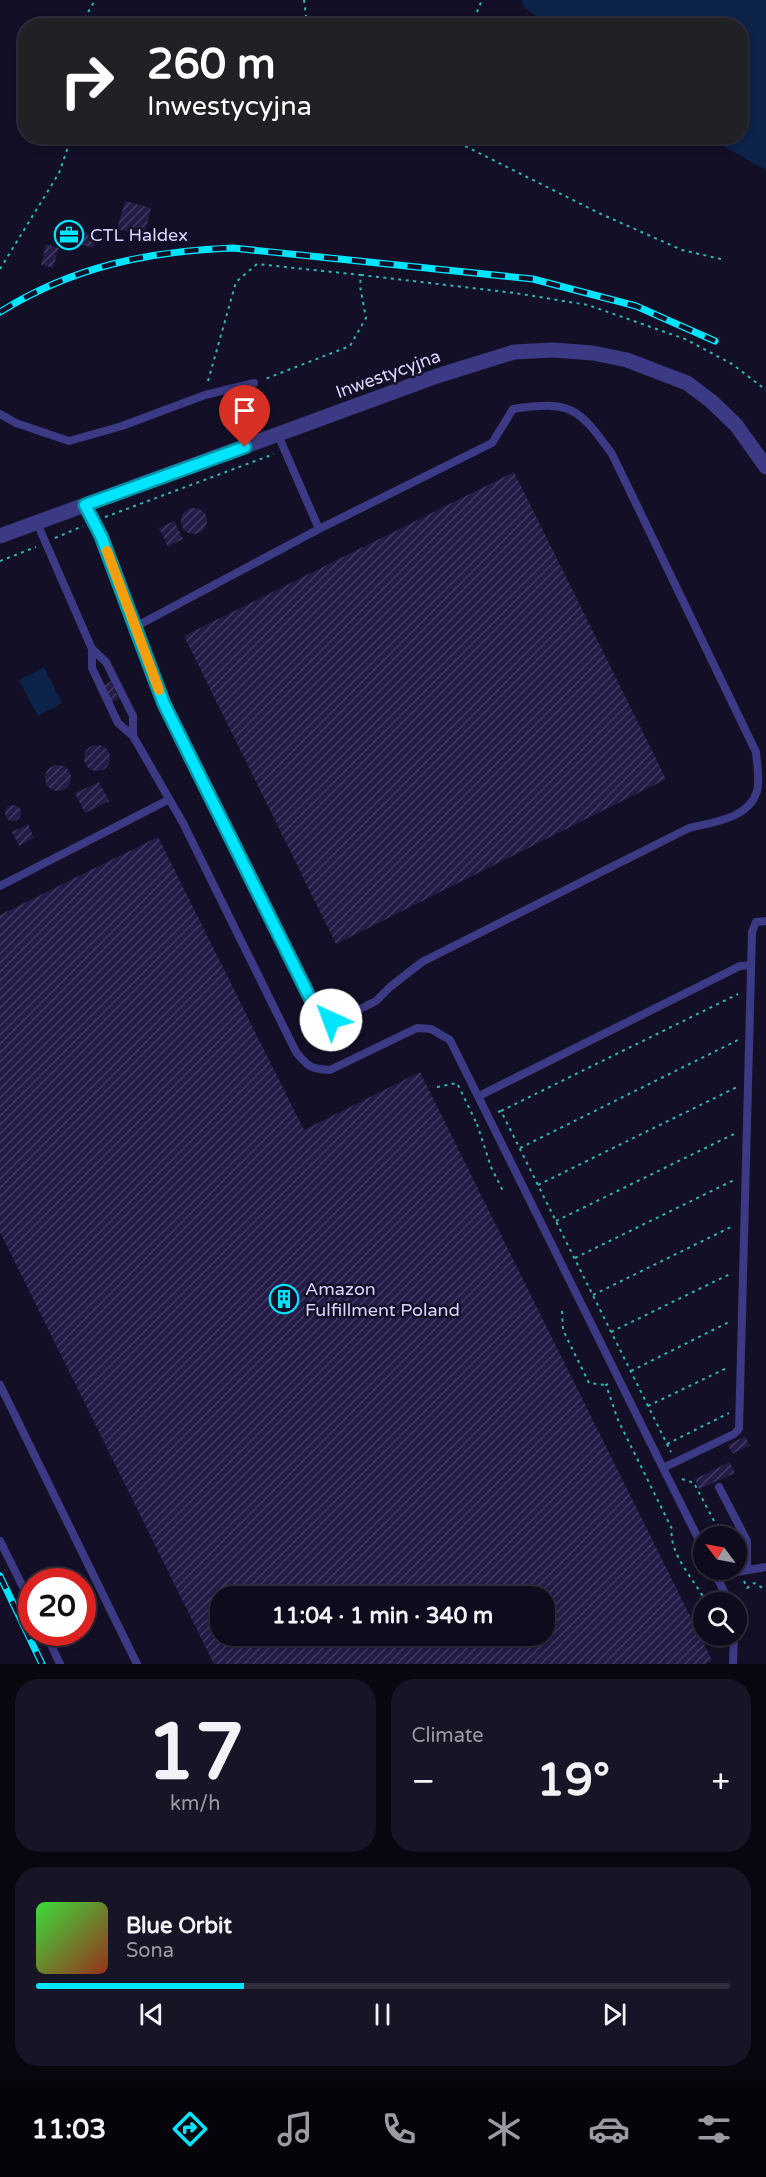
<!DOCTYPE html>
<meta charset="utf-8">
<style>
:root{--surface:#0e0b1c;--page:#171425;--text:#f1f3f6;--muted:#9b9ba3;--line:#2e2b3b;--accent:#00e5ff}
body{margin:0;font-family:"Varela Round",sans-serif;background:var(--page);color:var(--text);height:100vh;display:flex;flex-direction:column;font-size:22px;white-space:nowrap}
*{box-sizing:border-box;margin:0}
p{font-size:20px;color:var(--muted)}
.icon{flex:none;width:33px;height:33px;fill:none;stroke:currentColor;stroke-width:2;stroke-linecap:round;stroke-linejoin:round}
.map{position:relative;height:1664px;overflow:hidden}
.sheet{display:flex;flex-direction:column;gap:15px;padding:15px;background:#08060f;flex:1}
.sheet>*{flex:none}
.banner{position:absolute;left:18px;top:18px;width:730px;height:126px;border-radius:24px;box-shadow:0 3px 9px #0003,0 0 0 2px var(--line);background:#202124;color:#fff;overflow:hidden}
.needle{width:39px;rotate:302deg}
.tools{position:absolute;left:693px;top:1526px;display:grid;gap:12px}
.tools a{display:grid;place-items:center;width:54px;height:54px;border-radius:50%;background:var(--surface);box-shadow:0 3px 9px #0003,0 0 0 2px var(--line);font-size:30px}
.speed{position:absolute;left:18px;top:1568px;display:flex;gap:12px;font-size:30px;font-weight:700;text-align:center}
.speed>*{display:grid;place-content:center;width:78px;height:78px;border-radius:50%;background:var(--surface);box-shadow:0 3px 9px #0003,0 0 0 2px var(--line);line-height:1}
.speed .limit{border:9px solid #d22;background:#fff;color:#111}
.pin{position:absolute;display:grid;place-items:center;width:51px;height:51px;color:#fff;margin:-62px -26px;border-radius:50% 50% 50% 0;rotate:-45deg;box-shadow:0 0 6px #0007}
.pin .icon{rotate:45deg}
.me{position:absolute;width:66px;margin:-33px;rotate:317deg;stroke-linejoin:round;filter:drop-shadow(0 0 4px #0008)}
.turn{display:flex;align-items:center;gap:21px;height:126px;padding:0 30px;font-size:27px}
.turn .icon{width:78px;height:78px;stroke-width:2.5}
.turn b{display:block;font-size:42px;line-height:51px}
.big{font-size:45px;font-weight:700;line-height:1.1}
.sheet .tile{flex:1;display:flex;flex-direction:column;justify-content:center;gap:9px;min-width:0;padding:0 21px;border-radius:24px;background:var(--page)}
.sheet .dial{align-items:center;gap:0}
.dial b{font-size:78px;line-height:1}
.song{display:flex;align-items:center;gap:18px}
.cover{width:72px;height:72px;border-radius:9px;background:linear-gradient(135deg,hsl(120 70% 55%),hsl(10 70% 35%))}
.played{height:6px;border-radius:3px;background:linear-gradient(90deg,var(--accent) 30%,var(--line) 30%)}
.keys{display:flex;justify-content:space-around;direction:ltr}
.heat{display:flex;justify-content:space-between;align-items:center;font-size:33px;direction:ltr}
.sheet .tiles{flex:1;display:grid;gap:15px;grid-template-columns:1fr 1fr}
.tile:last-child{grid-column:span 2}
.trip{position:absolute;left:210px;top:1586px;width:345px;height:60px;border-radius:24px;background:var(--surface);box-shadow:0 3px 9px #0003,0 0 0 2px var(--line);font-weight:700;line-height:60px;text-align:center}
.dock{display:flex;height:96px;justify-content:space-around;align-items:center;background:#06040b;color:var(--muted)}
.dock .icon{width:42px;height:42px}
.dock .active{color:var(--accent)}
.dock b{font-size:27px;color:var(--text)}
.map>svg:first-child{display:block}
.water{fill:#0c2248}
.building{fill:url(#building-hatch);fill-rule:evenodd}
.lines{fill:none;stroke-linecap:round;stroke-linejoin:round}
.path{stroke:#2fb8b0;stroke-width:2;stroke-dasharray:3 4.5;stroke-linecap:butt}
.lane{stroke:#3d3a85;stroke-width:8}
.street{stroke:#3d3a85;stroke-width:15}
.rail-casing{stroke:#00e5ff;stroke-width:7}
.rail{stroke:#130f26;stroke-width:4.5;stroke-dasharray:14;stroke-linecap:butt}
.route-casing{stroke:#0095a6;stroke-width:15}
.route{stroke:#00e5ff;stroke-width:10}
.slow{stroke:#f59e0b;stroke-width:10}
.labels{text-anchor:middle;stroke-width:5;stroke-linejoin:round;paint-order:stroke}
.poi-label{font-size:18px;fill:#d9d4ff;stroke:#130f26;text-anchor:start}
.street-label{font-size:18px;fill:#d9d4ff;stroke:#130f26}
</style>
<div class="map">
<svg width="766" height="1664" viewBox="0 0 766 1664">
<defs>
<pattern id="building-hatch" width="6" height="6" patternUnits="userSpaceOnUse" patternTransform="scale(1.5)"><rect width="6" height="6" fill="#241b47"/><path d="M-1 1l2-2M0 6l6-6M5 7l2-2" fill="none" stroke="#433b63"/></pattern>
</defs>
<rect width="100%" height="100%" fill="#130f26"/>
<g class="water">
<path d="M521,0H766V170L707,137L741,136V26L549,25L525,8Z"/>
<path d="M44,667L62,703L38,716L19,680Z"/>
</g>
<g class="building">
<path d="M125,201L151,208L144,236L117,229Z"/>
<path d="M61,225L97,236L93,248L57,238Z"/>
<path d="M46,244L59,248L53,268L41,265Z"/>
<path d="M514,472L666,779L336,944L184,636Z"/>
<circle cx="194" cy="521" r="13"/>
<path d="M174,521L183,539L168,547L159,528Z"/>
<path d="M111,681L119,699L112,702L104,685Z"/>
<circle cx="97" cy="758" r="13"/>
<circle cx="58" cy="778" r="13"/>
<path d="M99,782L109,801L85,813L75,793Z"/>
<circle cx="13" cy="813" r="8"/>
<path d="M28,824L34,838L19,846L12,832Z"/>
<path d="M158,837L304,1130L420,1072L712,1660L705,1664H214L0,1232V915ZM220,1596H544V1635H220Z"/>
<path d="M745,1436L750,1445L732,1454L728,1445Z"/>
<path d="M730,1462L735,1473L699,1489L695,1479Z"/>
</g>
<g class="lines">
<g class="path">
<path d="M304,0L307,25"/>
<path d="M83,26L86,16L95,0"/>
<path d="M471,26L482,0"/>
<path d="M445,136L601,214L682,250L725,260"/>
<path d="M0,269L59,173L72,136"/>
<path d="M361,275L515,293L588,305L685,339L732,364L766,390"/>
<path d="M208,381L236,282L257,264L361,275L360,286L366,318L350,346L265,379"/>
<path d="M105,517L274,454"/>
<path d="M55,538L83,526"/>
<path d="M0,561L36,547"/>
<path d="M437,1087L457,1083L476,1122L479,1121"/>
<path d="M501,1111L738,994"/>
<path d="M498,1112L501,1111L510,1129L671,1452"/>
<path d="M477,1124L491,1167L504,1193"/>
<path d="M520,1148L738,1040"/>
<path d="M538,1185L737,1087"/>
<path d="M556,1221L734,1134"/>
<path d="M575,1258L734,1180"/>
<path d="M593,1295L733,1226"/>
<path d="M562,1311L563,1330L589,1383L606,1385"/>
<path d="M611,1332L732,1273"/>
<path d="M631,1371L731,1321"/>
<path d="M608,1384L606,1385L618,1420L672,1529C668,1553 696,1582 706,1602"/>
<path d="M648,1406L729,1367"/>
<path d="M667,1444L729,1413"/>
<path d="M682,1479L694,1483L722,1536"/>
<path d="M744,1581L747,1588L754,1583L766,1590"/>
</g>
<g class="lane">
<path d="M0,414L16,423L69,441L122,426L205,395L254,383"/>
<path d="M278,435L319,529"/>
<path d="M85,505L101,536L164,704L317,1010L331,1020L354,1012L376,1001L390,987L422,962L689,828C713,822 749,819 757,791C760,780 757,763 756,752L612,454C579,408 571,400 513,409L492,443L319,529L135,627"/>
<path d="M37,523L92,649L106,662L133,716V736"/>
<path d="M92,649V668L118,723L133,736L183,823L296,1052C308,1067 311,1069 330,1070L417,1028L431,1029L450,1040L663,1468L734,1434L739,1429L752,932L756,922L766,921"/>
<path d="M0,886L168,800"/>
<path d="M479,1096L740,966L751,965"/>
<path d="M0,1385L137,1664"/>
<path d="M663,1468L704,1550"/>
<path d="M719,1487L747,1541V1570"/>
<path d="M0,1541L32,1605"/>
<path d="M713,1569L729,1602"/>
<path d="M718,1579L725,1574L766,1567"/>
<path d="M45,1632L60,1664"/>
<path d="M733,1664L734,1635"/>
</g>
<path class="street" d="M0,536L437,376L514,352L553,350L593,353L627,360L687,383L711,401L736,425L766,467"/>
<g class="rail-casing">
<g id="rail">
<path d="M0,312C72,267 148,251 233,248L533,279L636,306L715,341"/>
<path d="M0,1576L42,1664"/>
</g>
</g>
<use href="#rail" class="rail"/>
</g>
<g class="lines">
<g class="route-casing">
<path id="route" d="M245,447L85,505L101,536L164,704L316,1010L331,1020"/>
</g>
<use href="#route" class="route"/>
<path class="slow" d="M107,551L159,690"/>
</g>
<defs>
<g id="office-ring" transform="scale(1.5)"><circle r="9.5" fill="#130f26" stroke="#00e5ff" stroke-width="1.5"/><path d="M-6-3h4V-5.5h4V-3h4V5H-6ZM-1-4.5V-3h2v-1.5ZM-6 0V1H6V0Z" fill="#00e5ff"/></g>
<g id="building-ring" transform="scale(1.5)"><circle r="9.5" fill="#130f26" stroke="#00e5ff" stroke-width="1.5"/><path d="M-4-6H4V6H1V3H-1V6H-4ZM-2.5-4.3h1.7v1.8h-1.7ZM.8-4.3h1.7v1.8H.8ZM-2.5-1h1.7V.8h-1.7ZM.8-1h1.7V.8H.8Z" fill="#00e5ff"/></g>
</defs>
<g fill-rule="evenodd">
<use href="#office-ring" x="69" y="235"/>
<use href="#building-ring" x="284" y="1299"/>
</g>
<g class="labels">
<g class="poi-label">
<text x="90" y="241">CTL Haldex</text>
<text x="305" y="1295">Amazon<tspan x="305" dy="21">Fulfillment Poland</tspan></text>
</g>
<g class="street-label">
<text transform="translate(388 374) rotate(-20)" y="6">Inwestycyjna</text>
</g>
</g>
</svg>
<div class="tools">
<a><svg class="needle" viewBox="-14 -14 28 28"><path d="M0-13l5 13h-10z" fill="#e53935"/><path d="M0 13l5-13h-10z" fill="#9b9ba3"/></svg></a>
<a><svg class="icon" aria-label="search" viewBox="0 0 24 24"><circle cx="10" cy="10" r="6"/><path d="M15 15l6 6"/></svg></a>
</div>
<div class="speed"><div class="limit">20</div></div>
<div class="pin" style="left:245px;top:447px;background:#d93025"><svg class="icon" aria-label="arrive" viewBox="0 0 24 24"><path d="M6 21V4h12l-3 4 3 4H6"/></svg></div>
<svg class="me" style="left:331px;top:1020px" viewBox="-20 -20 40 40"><circle r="19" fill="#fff"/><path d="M0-13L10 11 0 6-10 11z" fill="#00e5ff"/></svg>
<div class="trip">11:04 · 1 min · 340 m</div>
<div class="banner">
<div class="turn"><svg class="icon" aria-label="right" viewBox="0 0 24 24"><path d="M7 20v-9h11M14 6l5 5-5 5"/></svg><div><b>260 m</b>Inwestycyjna</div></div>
</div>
</div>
<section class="sheet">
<div class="tiles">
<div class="tile dial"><b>17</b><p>km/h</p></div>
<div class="tile"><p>Climate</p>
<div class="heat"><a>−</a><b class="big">19°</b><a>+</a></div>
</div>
<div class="tile">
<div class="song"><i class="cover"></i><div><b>Blue Orbit</b><p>Sona</p></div></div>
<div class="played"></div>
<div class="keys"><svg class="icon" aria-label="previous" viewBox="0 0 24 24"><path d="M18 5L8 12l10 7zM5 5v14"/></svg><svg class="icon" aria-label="pause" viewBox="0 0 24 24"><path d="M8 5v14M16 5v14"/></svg><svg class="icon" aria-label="next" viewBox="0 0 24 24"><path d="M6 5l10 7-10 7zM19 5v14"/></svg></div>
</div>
</div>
</section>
<nav class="dock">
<b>11:03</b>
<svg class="icon active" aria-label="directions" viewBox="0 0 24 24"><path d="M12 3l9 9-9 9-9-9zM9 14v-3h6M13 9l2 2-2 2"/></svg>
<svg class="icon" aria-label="music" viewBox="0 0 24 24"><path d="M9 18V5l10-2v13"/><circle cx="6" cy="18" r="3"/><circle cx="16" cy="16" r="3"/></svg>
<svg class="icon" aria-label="phone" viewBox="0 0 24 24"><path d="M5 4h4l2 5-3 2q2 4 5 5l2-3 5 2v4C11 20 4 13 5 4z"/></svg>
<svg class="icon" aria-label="climate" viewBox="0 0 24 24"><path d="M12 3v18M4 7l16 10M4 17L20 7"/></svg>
<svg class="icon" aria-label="car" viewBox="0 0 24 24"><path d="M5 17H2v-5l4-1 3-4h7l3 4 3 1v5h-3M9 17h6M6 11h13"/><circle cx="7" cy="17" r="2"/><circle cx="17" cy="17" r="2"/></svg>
<svg class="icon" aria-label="filters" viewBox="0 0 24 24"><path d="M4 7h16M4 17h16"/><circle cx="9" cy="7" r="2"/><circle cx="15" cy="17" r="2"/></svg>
</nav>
